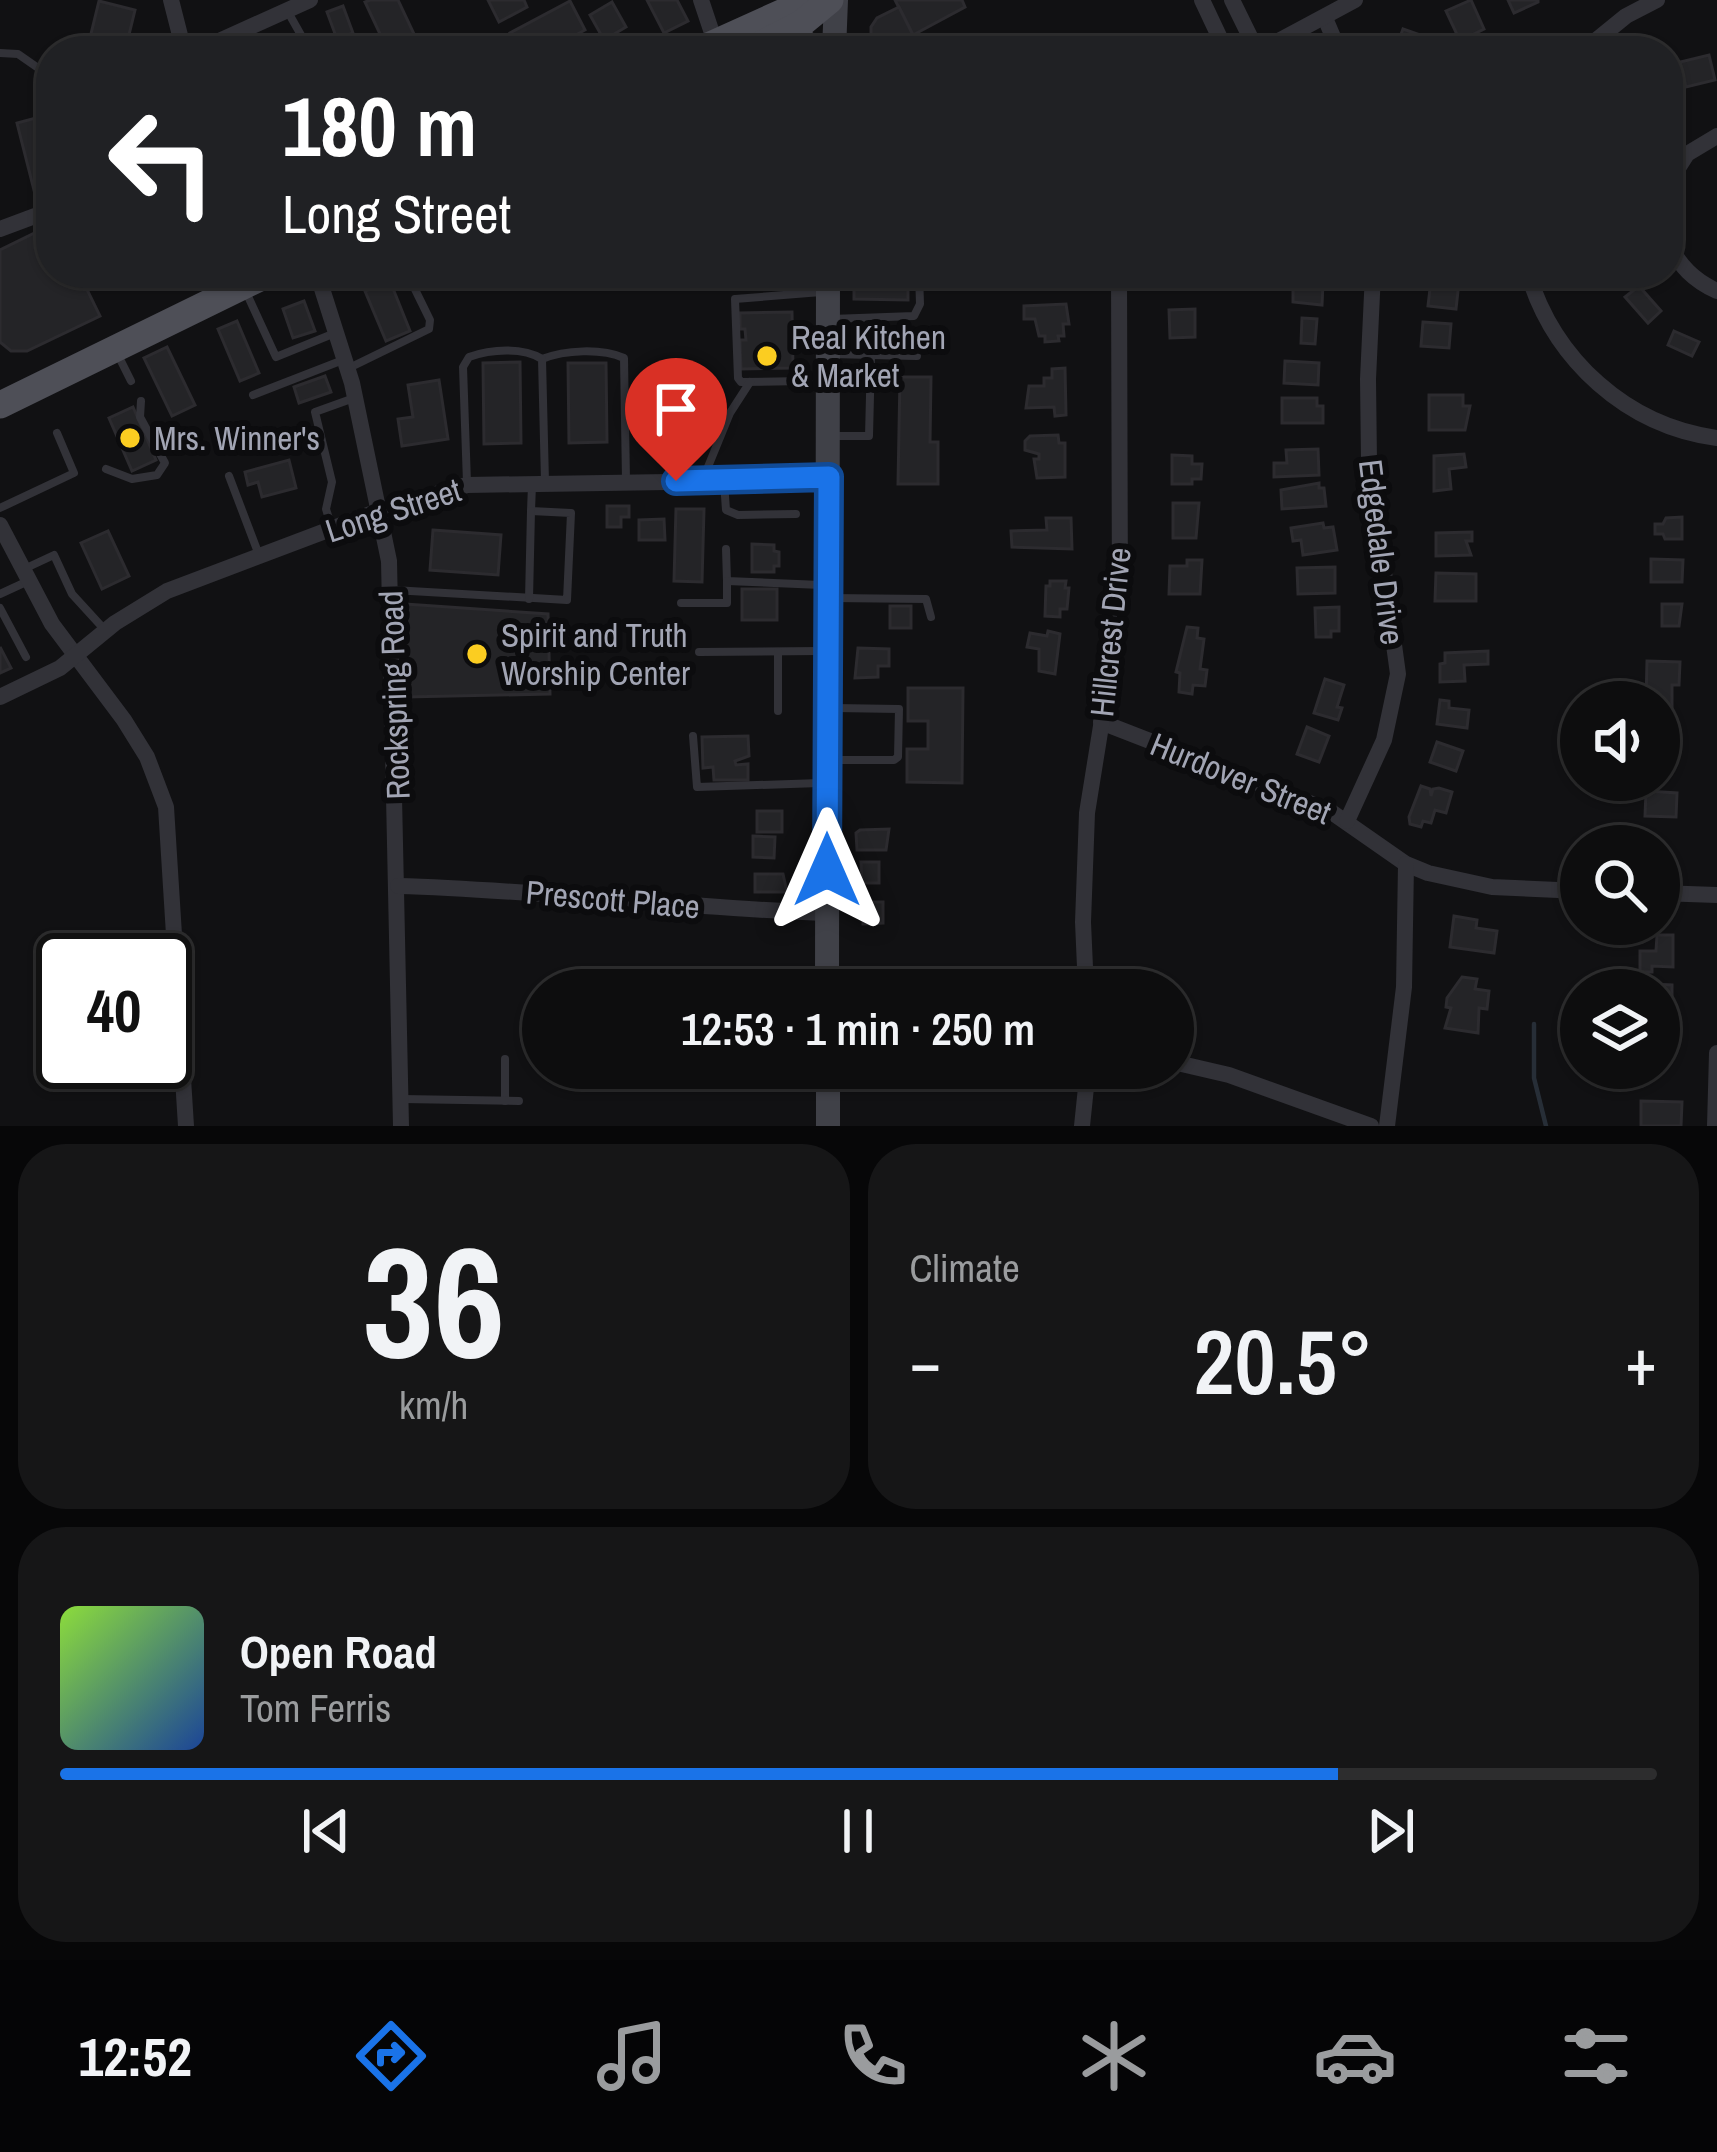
<!DOCTYPE html>
<meta charset="utf-8">
<style>
:root{--surface:#0d0d0e;--page:#161617;--text:#f1f3f6;--muted:#9a9c9e;--line:#2d2d2e;--accent:#1a73e8}
body{margin:0;font-family:"Archivo Narrow",sans-serif;background:var(--page);color:var(--text);height:100vh;display:flex;flex-direction:column;font-size:45px;white-space:nowrap}
*{box-sizing:border-box;margin:0}
p{font-size:39px;color:var(--muted)}
.icon{flex:none;width:66px;height:66px;fill:none;stroke:currentColor;stroke-width:2;stroke-linecap:round;stroke-linejoin:round}
.map{position:relative;height:1126px;overflow:hidden}
.sheet{display:flex;flex-direction:column;gap:18px;padding:18px;background:#070708;flex:1}
.sheet>*{flex:none}
.guide{position:absolute;left:36px;top:36px;width:1647px;height:252px;border-radius:48px;box-shadow:0 3px 9px #0004,0 0 0 3px var(--line);background:#202124;color:#fff;overflow:hidden}
.buttons{position:absolute;left:1560px;top:681px;display:grid;gap:24px}
.buttons a{display:grid;place-items:center;width:120px;height:120px;border-radius:50%;background:var(--surface);box-shadow:0 3px 9px #0004,0 0 0 3px var(--line);font-size:60px}
.speed{position:absolute;left:36px;top:933px;display:flex;gap:24px;font-size:60px;font-weight:700;text-align:center}
.speed>*{display:grid;place-content:center;width:156px;height:156px;border-radius:50%;background:var(--surface);box-shadow:0 3px 9px #0004,0 0 0 3px var(--line);line-height:1}
.speed .limit{border:6px solid #111;border-radius:18px;background:#fff;color:#111}
.pin{position:absolute;display:grid;place-items:center;width:102px;height:102px;color:#fff;margin:-123px -51px;border-radius:50% 50% 50% 0;rotate:-45deg;box-shadow:0 0 12px #0007}
.pin .icon{rotate:45deg}
.me{position:absolute;width:132px;margin:-66px;rotate:0deg;stroke-linejoin:round;filter:drop-shadow(0 0 9px #0008)}
.turn{display:flex;align-items:center;gap:42px;height:252px;padding:0 48px;font-size:54px}
.turn .icon{width:156px;height:156px;stroke-width:2.5}
.turn b{display:block;font-size:84px;line-height:102px}
.big{font-size:90px;font-weight:600;line-height:1.1}
.sheet .widget{flex:1;display:flex;flex-direction:column;justify-content:center;gap:18px;min-width:0;padding:0 42px;border-radius:48px;background:var(--page)}
.sheet .dial{align-items:center;gap:0}
.dial b{font-size:156px;line-height:1}
.song{display:flex;align-items:center;gap:36px}
.cover{width:144px;height:144px;border-radius:18px;background:linear-gradient(135deg,hsl(90 70% 55%),hsl(220 70% 35%))}
.played{height:12px;border-radius:6px;background:linear-gradient(90deg,var(--accent) 80%,var(--line) 80%)}
.keys{display:flex;justify-content:space-around;direction:ltr}
.heat{display:flex;justify-content:space-between;align-items:center;font-size:66px;direction:ltr}
.sheet .tiles{flex:1;display:grid;gap:18px;grid-template-columns:1fr 1fr}
.widget:last-child{grid-column:span 2}
.trip{position:absolute;left:522px;top:969px;width:672px;height:120px;border-radius:60px;background:var(--surface);box-shadow:0 3px 9px #0004,0 0 0 3px var(--line);font-weight:600;line-height:120px;text-align:center}
.dock{display:flex;height:192px;justify-content:space-around;align-items:center;background:#050506;color:var(--muted)}
.dock .icon{width:84px;height:84px}
.dock .selected{color:var(--accent)}
.dock b{font-size:54px;color:var(--text)}
.map>svg:first-child{display:block}
.lines{fill:none;stroke-linecap:round;stroke-linejoin:round}
.stream{stroke:#272e37;stroke-width:4.5}
.building{fill:#242427;stroke:#2c2b2f;stroke-width:3}
.lane{stroke:#323238;stroke-width:8}
.street{stroke:#323238;stroke-width:16}
.secondary{stroke:#404148;stroke-width:24}
.primary{stroke:#4e4f57;stroke-width:27}
.route-casing{stroke:#114b97;stroke-width:30}
.route{stroke:#1a73e8;stroke-width:21}
.poi-dot{fill:#fbcd21;stroke:#0c0c0e;stroke-width:4.5}
.labels{text-anchor:middle;stroke-width:12;stroke-linejoin:round;paint-order:stroke}
.poi-label{font-size:33px;fill:#a2a5b4;stroke:#0c0c0e;text-anchor:start}
.street-label{font-size:33px;fill:#a2a5b4;stroke:#0c0c0e}
</style>
<div class="map">
<svg width="1717" height="1126" viewBox="0 0 1717 1126">
<rect width="100%" height="100%" fill="#111113"/>
<g class="lines">
<path class="stream" d="M1534,1024V1078L1546,1126"/>
</g>
<g class="building">
<path d="M370,0H398L422,51H388L365,2Z"/>
<path d="M488,0H524L527,7L499,22Z"/>
<path d="M647,0H677L688,21L664,33Z"/>
<path d="M895,0H962L965,7L913,35Z"/>
<path d="M1471,0L1484,29L1460,41L1446,11Z"/>
<path d="M1508,0H1538V2L1514,13Z"/>
<path d="M99,1L135,10L126,47L90,38Z"/>
<path d="M570,1L585,30L546,51H520L510,33Z"/>
<path d="M612,2L626,27L604,40L590,15Z"/>
<path d="M343,6L353,33L337,39L327,12Z"/>
<path d="M899,7L913,35L902,41V51H871V27L877,18Z"/>
<path d="M1403,29L1437,41L1433,51H1395Z"/>
<path d="M274,36L281,51H243Z"/>
<path d="M1709,55L1715,80L1686,87L1680,62Z"/>
<path d="M51,114V185L34,190L17,123Z"/>
<path d="M51,225V273H79L100,316L27,351H11L0,342V250Z"/>
<path d="M658,273H799V276L658,277Z"/>
<path d="M854,273H908V300L854,299Z"/>
<path d="M1037,273H1062V281H1042V273Z"/>
<path d="M1601,273H1630L1632,276L1607,287Z"/>
<path d="M1431,280L1459,282L1456,309L1428,306Z"/>
<path d="M390,281L410,331L386,341L365,291Z"/>
<path d="M1303,282L1323,283L1322,305L1293,302V288L1303,289Z"/>
<path d="M1639,286L1661,311L1648,323L1625,297Z"/>
<path d="M304,301L315,331L293,338L283,309Z"/>
<path d="M1066,304L1069,324H1063L1064,336H1058L1059,341L1045,342V336H1039L1035,319H1024V306Z"/>
<path d="M1195,309V337L1170,338L1169,310Z"/>
<path d="M792,312L793,368L741,369L740,340H746L745,329H740V313Z"/>
<path d="M1302,318L1317,319L1315,344L1301,343Z"/>
<path d="M237,321L259,373L240,381L218,329Z"/>
<path d="M1423,322L1451,324L1449,348L1421,346Z"/>
<path d="M1674,331L1699,342L1692,356L1668,345Z"/>
<path d="M167,347L195,405L172,416L144,358Z"/>
<path d="M1285,361L1319,363L1318,385L1284,383Z"/>
<path d="M520,362L521,443L484,444L483,363Z"/>
<path d="M568,363H606L607,442L569,443Z"/>
<path d="M1065,368L1066,415L1055,416L1054,407L1026,408L1029,386H1044V378H1052V369Z"/>
<path d="M325,376L331,392L299,403L294,387Z"/>
<path d="M900,377H931L930,442H938V484H898Z"/>
<path d="M439,380L448,439L402,446L398,419L413,417L408,385Z"/>
<path d="M1429,395H1463V406H1470L1465,430H1429Z"/>
<path d="M1282,398H1317V406H1323V423H1282Z"/>
<path d="M133,407L156,460L132,471L109,418Z"/>
<path d="M1058,435L1059,443H1065V477L1037,478L1034,459H1039V454L1025,450V441L1030,436Z"/>
<path d="M1318,449L1319,475L1274,477V463H1287L1286,450Z"/>
<path d="M1464,454L1466,467L1449,469L1451,489L1434,491V456Z"/>
<path d="M1172,455L1192,456V464H1202L1201,479H1192V484H1172Z"/>
<path d="M289,460L296,488L262,497L258,482L248,485L245,472Z"/>
<path d="M1319,483V488H1324L1326,506L1282,509L1281,490Z"/>
<path d="M1173,503H1199L1196,538H1173Z"/>
<path d="M607,506H629V517H621V527H607Z"/>
<path d="M676,509H704L702,582L674,581Z"/>
<path d="M1682,517V539H1665L1663,534H1655V524H1663L1666,518Z"/>
<path d="M1046,518H1071L1072,549L1012,547L1011,531L1047,530Z"/>
<path d="M664,519L665,540H639V520Z"/>
<path d="M1323,523L1324,528L1333,527L1337,550L1303,555L1301,540L1293,541L1291,528Z"/>
<path d="M433,530L501,535L498,575L430,570Z"/>
<path d="M108,531L129,576L102,589L81,543Z"/>
<path d="M1472,532V541H1466L1471,555L1436,556V533Z"/>
<path d="M752,544L774,545V551L779,552V566H774V572H752Z"/>
<path d="M1651,559L1683,560L1682,582H1651Z"/>
<path d="M1187,560H1202L1200,594H1169L1170,566H1187Z"/>
<path d="M1335,567V593L1298,594L1297,568Z"/>
<path d="M1436,573L1476,574V601H1435Z"/>
<path d="M1050,581H1066L1065,588H1069L1067,609H1060V617L1045,616L1046,586H1050Z"/>
<rect x="742" y="589" width="35" height="31"/>
<path d="M405,604L548,614L550,694L406,697Z"/>
<path d="M1662,604H1682L1679,626H1662Z"/>
<rect x="890" y="606" width="21" height="22"/>
<path d="M1339,607V631H1331V637H1316L1315,608Z"/>
<path d="M1187,627L1198,628L1197,638L1204,639L1200,669L1207,670L1205,686L1193,685L1192,694L1179,692L1180,673L1176,672Z"/>
<path d="M1048,631L1060,634L1055,674L1039,671V649L1027,647L1030,633L1047,636Z"/>
<path d="M0,647L11,668L0,673Z"/>
<path d="M858,648L889,649V666H878V677L855,678Z"/>
<path d="M1488,651V664L1464,665L1465,681L1440,682V664L1445,663V653Z"/>
<path d="M1647,661L1680,662L1679,685H1672V709L1659,712V702H1646Z"/>
<path d="M1325,679L1344,685L1337,707L1342,708L1338,720L1314,713Z"/>
<path d="M908,688H963L962,783L907,782V749H928V721H908Z"/>
<path d="M1440,700L1449,701V708L1469,710L1467,728L1437,724Z"/>
<path d="M1307,727L1329,736L1319,762L1297,754Z"/>
<path d="M748,736L749,756L735,761L736,765L748,764V780H714L713,767L703,768L702,737Z"/>
<path d="M1437,742L1463,751L1456,771L1430,762Z"/>
<path d="M1421,786L1430,789L1431,796L1433,789L1439,788L1452,792L1446,813L1435,810L1431,823L1423,821L1421,827L1410,824L1409,817Z"/>
<path d="M1646,791L1677,793L1676,817L1645,816Z"/>
<rect x="757" y="811" width="25" height="21"/>
<path d="M889,829L886,850H857L856,833L860,830Z"/>
<path d="M753,836L775,837L774,858L753,857Z"/>
<path d="M861,862H879V883H862Z"/>
<path d="M755,874H783L787,892H755Z"/>
<path d="M863,902H883V923L863,924Z"/>
<path d="M1454,916L1477,920L1476,928L1497,931L1494,953L1450,947Z"/>
<path d="M1657,935H1673V967L1652,966V972H1640V951H1656Z"/>
<path d="M1462,977L1477,979L1475,989L1489,991L1487,1009L1479,1008L1478,1033L1445,1028L1451,1008L1446,1007L1447,998Z"/>
<path d="M1651,984L1672,985V1003H1659V990H1651Z"/>
<rect x="1659" y="1018" width="12" height="19"/>
<path d="M1641,1101L1682,1102L1681,1126H1641Z"/>
</g>
<g class="lines">
<g class="lane">
<path d="M288,12L310,51"/>
<path d="M0,53L18,54L51,77"/>
<path d="M246,292L276,357L335,333"/>
<path d="M821,292L735,299L738,378L741,382L804,381L808,377H823"/>
<path d="M831,319L914,316L920,304L919,273"/>
<path d="M118,355L131,381"/>
<path d="M871,355L917,356"/>
<path d="M542,359C565,350 601,348 624,358L626,481"/>
<path d="M349,368L429,329L430,320L407,273"/>
<path d="M253,395L343,360"/>
<path d="M831,436H869L871,355L832,354"/>
<path d="M106,469L132,479L157,475L165,463L140,417L141,401"/>
<path d="M229,476L259,555"/>
<path d="M703,479L730,413L750,382"/>
<path d="M724,482L726,510L738,515L796,514"/>
<path d="M467,483L463,367L469,357C491,349 523,347 542,359L545,482"/>
<path d="M0,508L74,473L57,433"/>
<path d="M331,525L326,509L332,482L315,412L354,398"/>
<path d="M726,549L727,581L821,585"/>
<path d="M24,569L54,555L72,594L104,629"/>
<path d="M393,590L567,600L571,513L531,511L532,485"/>
<path d="M0,594L26,582"/>
<path d="M830,598L926,599L931,617"/>
<path d="M529,599L531,511"/>
<path d="M681,603H727V581"/>
<path d="M0,608L26,657"/>
<path d="M699,652L820,651"/>
<path d="M778,711V652"/>
<path d="M693,736L697,787L820,783"/>
<path d="M829,760H894L898,757L899,709L835,708"/>
<path d="M505,1059V1101"/>
<path d="M402,1099L519,1101"/>
</g>
<g class="street">
<path d="M171,0L184,51"/>
<path d="M701,0L715,42"/>
<path d="M1202,0L1226,51"/>
<path d="M1232,0L1257,51"/>
<path d="M1325,18L1339,51"/>
<path d="M197,51L310,0"/>
<path d="M1260,51L1355,0"/>
<path d="M1583,51L1626,16L1657,0"/>
<path d="M1668,184L1687,154L1717,136"/>
<path d="M0,229L51,210"/>
<path d="M1668,243C1680,266 1693,280 1717,291"/>
<path d="M317,273L352,383L389,561L401,1126"/>
<path d="M1528,273C1554,360 1627,426 1717,438"/>
<path d="M0,525L52,624L124,720L147,757L166,807L186,1126"/>
<path d="M0,697L60,668L115,623L167,591L381,510L467,485L805,480L829,477"/>
<path d="M1101,722L1330,811L1406,864L1428,873L1492,887L1581,891"/>
<path d="M1347,821L1384,740L1398,674L1369,462L1368,379L1373,273"/>
<path d="M398,886C542,890 684,908 827,913"/>
<path d="M1659,893L1717,895"/>
<path d="M1086,990L1083,922L1087,813L1120,608L1119,273"/>
<path d="M1173,1062L1229,1075L1371,1126"/>
<path d="M1082,1126L1088,1068"/>
<path d="M1387,1126L1404,987L1406,864"/>
<path d="M1715,1126L1717,1053"/>
</g>
<g class="secondary">
<path d="M834,51L836,0"/>
<path d="M827,990L828,273"/>
<path d="M828,1126V1068"/>
</g>
<g class="primary">
<path d="M780,34L796,36L814,51"/>
<path d="M697,51L810,0"/>
<path d="M748,51L802,23L830,0"/>
<path d="M0,405L270,273"/>
</g>
</g>
<g class="lines">
<g class="route-casing">
<path id="route" d="M676,481L829,477L827,870"/>
</g>
<use href="#route" class="route"/>
</g>
<g class="poi-dot">
<circle cx="767" cy="356" r="12"/>
<circle cx="130" cy="438" r="12"/>
<circle cx="477" cy="654" r="12"/>
</g>
<g class="labels">
<g class="poi-label">
<text x="791" y="349">Real Kitchen<tspan x="791" dy="38">&amp; Market</tspan></text>
<text x="154" y="450">Mrs. Winner's</text>
<text x="501" y="647">Spirit and Truth<tspan x="501" dy="38">Worship Center</tspan></text>
</g>
<g class="street-label">
<text transform="translate(393 510) rotate(-18)" y="12">Long Street</text>
<text transform="translate(1382 552) rotate(83)" y="12">Edgedale Drive</text>
<text transform="translate(1110 632) rotate(-84)" y="12">Hillcrest Drive</text>
<text transform="translate(394 695) rotate(-92)" y="12">Rockspring Road</text>
<text transform="translate(1241 778) rotate(22)" y="12">Hurdover Street</text>
<text transform="translate(613 899) rotate(5)" y="12">Prescott Place</text>
</g>
</g>
</svg>
<div class="buttons">
<a><svg class="icon" aria-label="sound" viewBox="0 0 24 24"><path d="M4 9h4l5-4v14l-5-4H4zM17 9q2 3 0 6"/></svg></a>
<a><svg class="icon" aria-label="search" viewBox="0 0 24 24"><circle cx="10" cy="10" r="6"/><path d="M15 15l6 6"/></svg></a>
<a><svg class="icon" aria-label="layers" viewBox="0 0 24 24"><path d="M12 4l9 5-9 5-9-5zM3 14l9 5 9-5"/></svg></a>
</div>
<div class="speed"><div class="limit">40</div></div>
<div class="pin" style="left:676px;top:481px;background:#d93025"><svg class="icon" aria-label="arrive" viewBox="0 0 24 24"><path d="M6 21V4h12l-3 4 3 4H6"/></svg></div>
<svg class="me" style="left:827px;top:870px" viewBox="-20 -20 40 40"><path d="M0-17L14 15 0 8-14 15z" fill="#1a73e8" stroke="#fff" stroke-width="4"/></svg>
<div class="trip">12:53 · 1 min · 250 m</div>
<div class="guide">
<div class="turn"><svg class="icon" aria-label="left" viewBox="0 0 24 24"><path d="M17 20v-9H6M10 6l-5 5 5 5"/></svg><div><b>180 m</b>Long Street</div></div>
</div>
</div>
<section class="sheet">
<div class="tiles">
<div class="widget dial"><b>36</b><p>km/h</p></div>
<div class="widget"><p>Climate</p>
<div class="heat"><a>−</a><b class="big">20.5°</b><a>+</a></div>
</div>
<div class="widget">
<div class="song"><i class="cover"></i><div><b>Open Road</b><p>Tom Ferris</p></div></div>
<div class="played"></div>
<div class="keys"><svg class="icon" aria-label="previous" viewBox="0 0 24 24"><path d="M18 5L8 12l10 7zM5 5v14"/></svg><svg class="icon" aria-label="pause" viewBox="0 0 24 24"><path d="M8 5v14M16 5v14"/></svg><svg class="icon" aria-label="next" viewBox="0 0 24 24"><path d="M6 5l10 7-10 7zM19 5v14"/></svg></div>
</div>
</div>
</section>
<nav class="dock">
<b>12:52</b>
<svg class="icon selected" aria-label="directions" viewBox="0 0 24 24"><path d="M12 3l9 9-9 9-9-9zM9 14v-3h6M13 9l2 2-2 2"/></svg>
<svg class="icon" aria-label="music" viewBox="0 0 24 24"><path d="M9 18V5l10-2v13"/><circle cx="6" cy="18" r="3"/><circle cx="16" cy="16" r="3"/></svg>
<svg class="icon" aria-label="phone" viewBox="0 0 24 24"><path d="M5 4h4l2 5-3 2q2 4 5 5l2-3 5 2v4C11 20 4 13 5 4z"/></svg>
<svg class="icon" aria-label="climate" viewBox="0 0 24 24"><path d="M12 3v18M4 7l16 10M4 17L20 7"/></svg>
<svg class="icon" aria-label="car" viewBox="0 0 24 24"><path d="M5 17H2v-5l4-1 3-4h7l3 4 3 1v5h-3M9 17h6M6 11h13"/><circle cx="7" cy="17" r="2"/><circle cx="17" cy="17" r="2"/></svg>
<svg class="icon" aria-label="filters" viewBox="0 0 24 24"><path d="M4 7h16M4 17h16"/><circle cx="9" cy="7" r="2"/><circle cx="15" cy="17" r="2"/></svg>
</nav>
